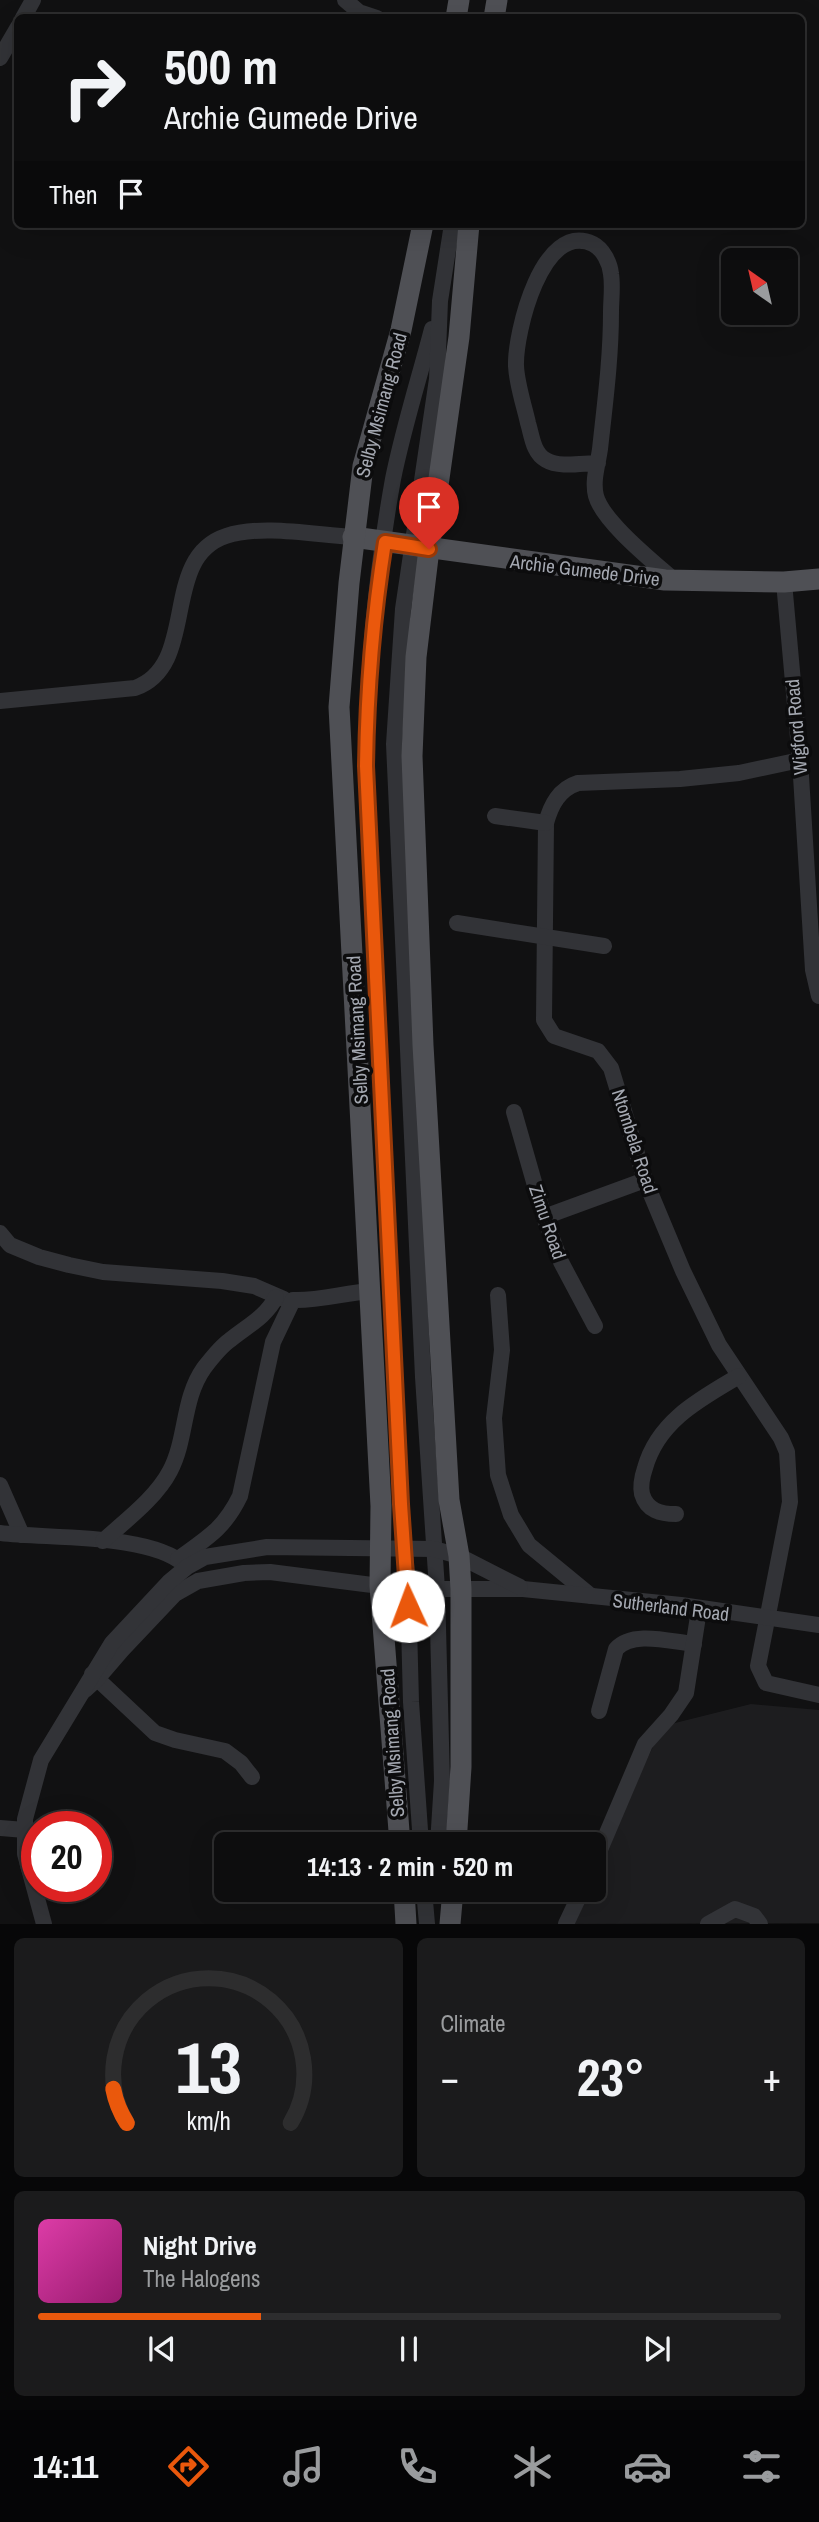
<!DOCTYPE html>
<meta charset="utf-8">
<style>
:root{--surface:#0d0d0e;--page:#1b1b1c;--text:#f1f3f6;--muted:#9a9c9e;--line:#2d2d2e;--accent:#ea580c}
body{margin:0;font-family:"Archivo Narrow",sans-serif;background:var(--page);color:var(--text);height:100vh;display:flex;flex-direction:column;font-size:26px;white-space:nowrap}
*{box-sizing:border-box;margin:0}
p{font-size:23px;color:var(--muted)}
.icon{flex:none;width:38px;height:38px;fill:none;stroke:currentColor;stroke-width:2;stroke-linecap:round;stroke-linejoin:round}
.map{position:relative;height:1924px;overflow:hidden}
.details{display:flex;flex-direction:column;gap:14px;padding:14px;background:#070708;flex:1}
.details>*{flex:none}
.top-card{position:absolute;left:14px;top:14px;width:791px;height:214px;border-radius:10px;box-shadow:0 7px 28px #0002,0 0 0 2px var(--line);background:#0d0d0e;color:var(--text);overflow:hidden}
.needle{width:46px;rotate:326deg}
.fabs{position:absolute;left:721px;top:248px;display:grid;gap:14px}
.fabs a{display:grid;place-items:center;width:77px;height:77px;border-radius:10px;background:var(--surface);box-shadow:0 7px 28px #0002,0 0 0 2px var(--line);font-size:35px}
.speed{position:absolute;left:21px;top:1811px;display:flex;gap:14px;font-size:35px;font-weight:700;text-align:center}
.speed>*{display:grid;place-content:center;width:91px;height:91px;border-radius:50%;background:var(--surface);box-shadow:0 7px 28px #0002,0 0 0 2px var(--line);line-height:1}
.speed .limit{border:10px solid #d22;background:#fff;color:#111}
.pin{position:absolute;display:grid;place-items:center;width:60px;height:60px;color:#fff;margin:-72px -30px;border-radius:50% 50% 50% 0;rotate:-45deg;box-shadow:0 0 7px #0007}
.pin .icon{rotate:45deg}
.me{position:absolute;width:77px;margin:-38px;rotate:358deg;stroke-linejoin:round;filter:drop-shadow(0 0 5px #0008)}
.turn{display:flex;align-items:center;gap:24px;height:147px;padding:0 35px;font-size:32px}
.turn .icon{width:91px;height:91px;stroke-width:2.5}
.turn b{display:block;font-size:49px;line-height:60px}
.then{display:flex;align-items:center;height:66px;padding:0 35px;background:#0003;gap:14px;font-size:26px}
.big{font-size:52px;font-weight:700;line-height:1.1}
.details .widget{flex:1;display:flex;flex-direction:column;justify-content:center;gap:10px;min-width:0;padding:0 24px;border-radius:10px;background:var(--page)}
.details .dial{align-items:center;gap:0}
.dial svg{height:182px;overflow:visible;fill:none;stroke:var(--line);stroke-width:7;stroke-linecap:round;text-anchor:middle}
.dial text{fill:var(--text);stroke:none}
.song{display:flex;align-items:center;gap:21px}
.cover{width:84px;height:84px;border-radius:10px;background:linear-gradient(135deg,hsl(320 70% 55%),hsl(320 70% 35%))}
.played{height:7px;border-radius:4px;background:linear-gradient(90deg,var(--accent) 30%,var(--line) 30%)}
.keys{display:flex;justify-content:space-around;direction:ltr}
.heat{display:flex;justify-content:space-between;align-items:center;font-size:38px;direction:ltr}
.details .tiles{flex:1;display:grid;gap:14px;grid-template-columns:1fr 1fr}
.widget:last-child{grid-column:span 2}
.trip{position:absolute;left:214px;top:1832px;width:392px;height:70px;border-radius:10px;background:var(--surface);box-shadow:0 7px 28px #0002,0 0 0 2px var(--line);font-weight:700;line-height:70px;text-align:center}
.menu{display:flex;height:112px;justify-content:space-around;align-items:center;background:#050506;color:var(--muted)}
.menu .icon{width:49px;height:49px}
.menu .active{color:var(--accent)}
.menu b{font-size:32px;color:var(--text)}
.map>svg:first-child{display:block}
.built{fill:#1d1d1f}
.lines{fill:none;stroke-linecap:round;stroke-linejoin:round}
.minor{stroke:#323337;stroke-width:16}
.major{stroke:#4f5055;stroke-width:21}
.route-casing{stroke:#983908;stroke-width:18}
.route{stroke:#ea580c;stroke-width:12}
.labels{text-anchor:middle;stroke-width:7;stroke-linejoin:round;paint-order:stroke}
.street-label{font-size:19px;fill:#a4a8b1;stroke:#0c0c0d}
</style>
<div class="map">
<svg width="819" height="1924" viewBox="0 0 819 1924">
<rect width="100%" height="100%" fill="#111112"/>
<path class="built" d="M751,1704L819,1710V1923L568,1924L584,1890H593V1871L663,1726Z"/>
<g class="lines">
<g class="minor">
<path d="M345,0L359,12L377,18"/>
<path d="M23,18L33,0"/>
<path d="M0,58L18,27"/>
<path d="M598,463C583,463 559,468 546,460C533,453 532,436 528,423C524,405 517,385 516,366C515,333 542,220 593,244C603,249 610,263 611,274C613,286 611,300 611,312C611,358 605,403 600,449C598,464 592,481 596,496C603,522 655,563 675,581"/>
<path d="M784,582L800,760L813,970L819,996"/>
<path d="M0,701L135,688C200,665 159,558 226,536C261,524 316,535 353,537"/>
<path d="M800,760L739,773L680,779L578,783C559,789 551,805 546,823L544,1020L554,1036L598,1051L611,1068L645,1180L683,1271L719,1345L781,1438L787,1452L790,1502L758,1666L766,1683L819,1695"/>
<path d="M495,816L546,823"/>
<path d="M457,923L604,946"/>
<path d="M514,1112L544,1217L561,1262L595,1326"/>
<path d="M544,1217L645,1180"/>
<path d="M0,1233L10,1245L39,1257L69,1265L103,1272L222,1281L254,1286L284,1299"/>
<path d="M498,1295L502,1350L494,1418L498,1475L511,1515L529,1545L591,1596"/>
<path d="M0,1485L22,1535"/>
<path d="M676,1514C661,1514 647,1511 642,1494C640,1485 642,1477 645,1468C658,1421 700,1399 739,1376"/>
<path d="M0,1533C48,1539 150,1533 185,1565"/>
<path d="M103,1541C125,1521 156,1498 170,1471C187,1439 182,1399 204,1368C211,1359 220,1347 230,1340C247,1326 266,1317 276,1297"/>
<path d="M178,1559C207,1538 224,1529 240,1496L273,1342L293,1300C319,1301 344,1293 371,1291"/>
<path d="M92,1674L155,1733L175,1740L225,1751L241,1763L252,1777"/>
<path d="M85,1690L97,1679L122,1650L175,1594L198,1581L244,1573L270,1572L380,1586L437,1589H523L681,1605L819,1625"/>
<path d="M599,1711L616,1649C633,1630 671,1642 694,1644"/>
<path d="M0,1828L25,1830"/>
<path d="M421,1844L411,1702L408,1587L401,1504L366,766C367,670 376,574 393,479C403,429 419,379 432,329"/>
<path d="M438,1844L442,1781L437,1589L423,1377L394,744L403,609L437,379L440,301L452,224"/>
<path d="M593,1866L645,1744L671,1715L686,1693L699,1610"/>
<path d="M424,1890L427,1924"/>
<path d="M44,1924L25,1854V1819L41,1760L112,1643L169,1582L187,1567L205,1557L267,1547L434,1549L459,1556L520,1587"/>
<path d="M566,1924L582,1890"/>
<path d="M708,1924L735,1909L754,1916L760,1924"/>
</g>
<g class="major">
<path d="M456,18L459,0"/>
<path d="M494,18L497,0"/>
<path d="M353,537L665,580L784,582L819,579"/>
<path d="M400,1844L380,1586L381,1506L339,707L349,583L363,466L401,330L423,224"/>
<path d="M456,1844L461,1767V1589L459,1556L449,1500L423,1045L412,756L416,657L429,549L459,337L469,224"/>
<path d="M404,1890L406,1924"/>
<path d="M450,1924L453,1890"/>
</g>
</g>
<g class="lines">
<g class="route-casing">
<path id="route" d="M408,1606L401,1504L366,766C367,690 373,617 385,542L429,549"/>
</g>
<use href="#route" class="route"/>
</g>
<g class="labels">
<g class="street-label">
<text transform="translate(381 405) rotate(-75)" y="7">Selby Msimang Road</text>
<text transform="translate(585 570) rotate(7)" y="7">Archie Gumede Drive</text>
<text transform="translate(796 727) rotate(-95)" y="7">Wigford Road</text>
<text transform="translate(357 1030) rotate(-93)" y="7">Selby Msimang Road</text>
<text transform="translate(635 1141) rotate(72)" y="7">Ntombela Road</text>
<text transform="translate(548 1222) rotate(71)" y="7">Zimu Road</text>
<text transform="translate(671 1607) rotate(7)" y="7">Sutherland Road</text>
<text transform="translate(392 1743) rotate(-94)" y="7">Selby Msimang Road</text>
</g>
</g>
</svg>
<div class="fabs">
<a><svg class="needle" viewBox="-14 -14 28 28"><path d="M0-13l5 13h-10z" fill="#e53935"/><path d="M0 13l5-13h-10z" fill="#9a9c9e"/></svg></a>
</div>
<div class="speed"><div class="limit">20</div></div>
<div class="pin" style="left:429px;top:549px;background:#d93025"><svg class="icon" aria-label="arrive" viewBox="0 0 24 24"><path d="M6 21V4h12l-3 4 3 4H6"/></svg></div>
<svg class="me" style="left:408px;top:1606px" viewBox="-20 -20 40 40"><circle r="19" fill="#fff"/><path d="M0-13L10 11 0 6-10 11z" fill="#ea580c"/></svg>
<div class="trip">14:13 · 2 min · 520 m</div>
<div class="top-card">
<div class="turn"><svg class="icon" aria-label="right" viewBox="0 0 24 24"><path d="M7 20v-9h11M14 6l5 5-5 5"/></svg><div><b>500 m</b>Archie Gumede Drive</div></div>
<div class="then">Then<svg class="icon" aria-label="arrive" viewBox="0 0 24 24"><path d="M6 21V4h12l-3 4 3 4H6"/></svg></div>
</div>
</div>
<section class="details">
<div class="tiles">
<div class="widget dial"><svg viewBox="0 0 100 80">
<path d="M14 69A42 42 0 1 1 86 69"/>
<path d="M14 69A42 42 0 0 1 8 54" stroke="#ea580c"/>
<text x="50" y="56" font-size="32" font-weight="700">13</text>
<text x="50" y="72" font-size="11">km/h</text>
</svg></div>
<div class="widget"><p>Climate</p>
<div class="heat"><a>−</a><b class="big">23°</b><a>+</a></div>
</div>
<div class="widget">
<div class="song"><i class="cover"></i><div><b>Night Drive</b><p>The Halogens</p></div></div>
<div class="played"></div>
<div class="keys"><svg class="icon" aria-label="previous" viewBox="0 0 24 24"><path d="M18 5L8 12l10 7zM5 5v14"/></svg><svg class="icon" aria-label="pause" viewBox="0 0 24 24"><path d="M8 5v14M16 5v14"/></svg><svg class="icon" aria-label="next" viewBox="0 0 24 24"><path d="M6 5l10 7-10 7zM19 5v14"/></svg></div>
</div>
</div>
</section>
<nav class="menu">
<b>14:11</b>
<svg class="icon active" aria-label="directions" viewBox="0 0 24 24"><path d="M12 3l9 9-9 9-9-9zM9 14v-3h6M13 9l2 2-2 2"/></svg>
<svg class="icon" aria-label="music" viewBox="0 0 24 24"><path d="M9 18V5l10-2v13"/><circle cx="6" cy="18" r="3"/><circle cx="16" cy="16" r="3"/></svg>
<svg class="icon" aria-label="phone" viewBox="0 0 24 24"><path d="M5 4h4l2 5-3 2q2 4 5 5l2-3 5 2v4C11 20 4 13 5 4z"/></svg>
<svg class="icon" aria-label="climate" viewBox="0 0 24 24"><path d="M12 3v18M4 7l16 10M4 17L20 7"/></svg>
<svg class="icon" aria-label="car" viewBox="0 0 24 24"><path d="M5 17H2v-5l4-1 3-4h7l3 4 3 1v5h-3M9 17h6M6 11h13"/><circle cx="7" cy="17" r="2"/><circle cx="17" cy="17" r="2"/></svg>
<svg class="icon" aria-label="filters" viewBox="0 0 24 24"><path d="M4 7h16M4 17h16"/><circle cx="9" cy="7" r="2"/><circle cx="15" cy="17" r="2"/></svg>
</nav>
